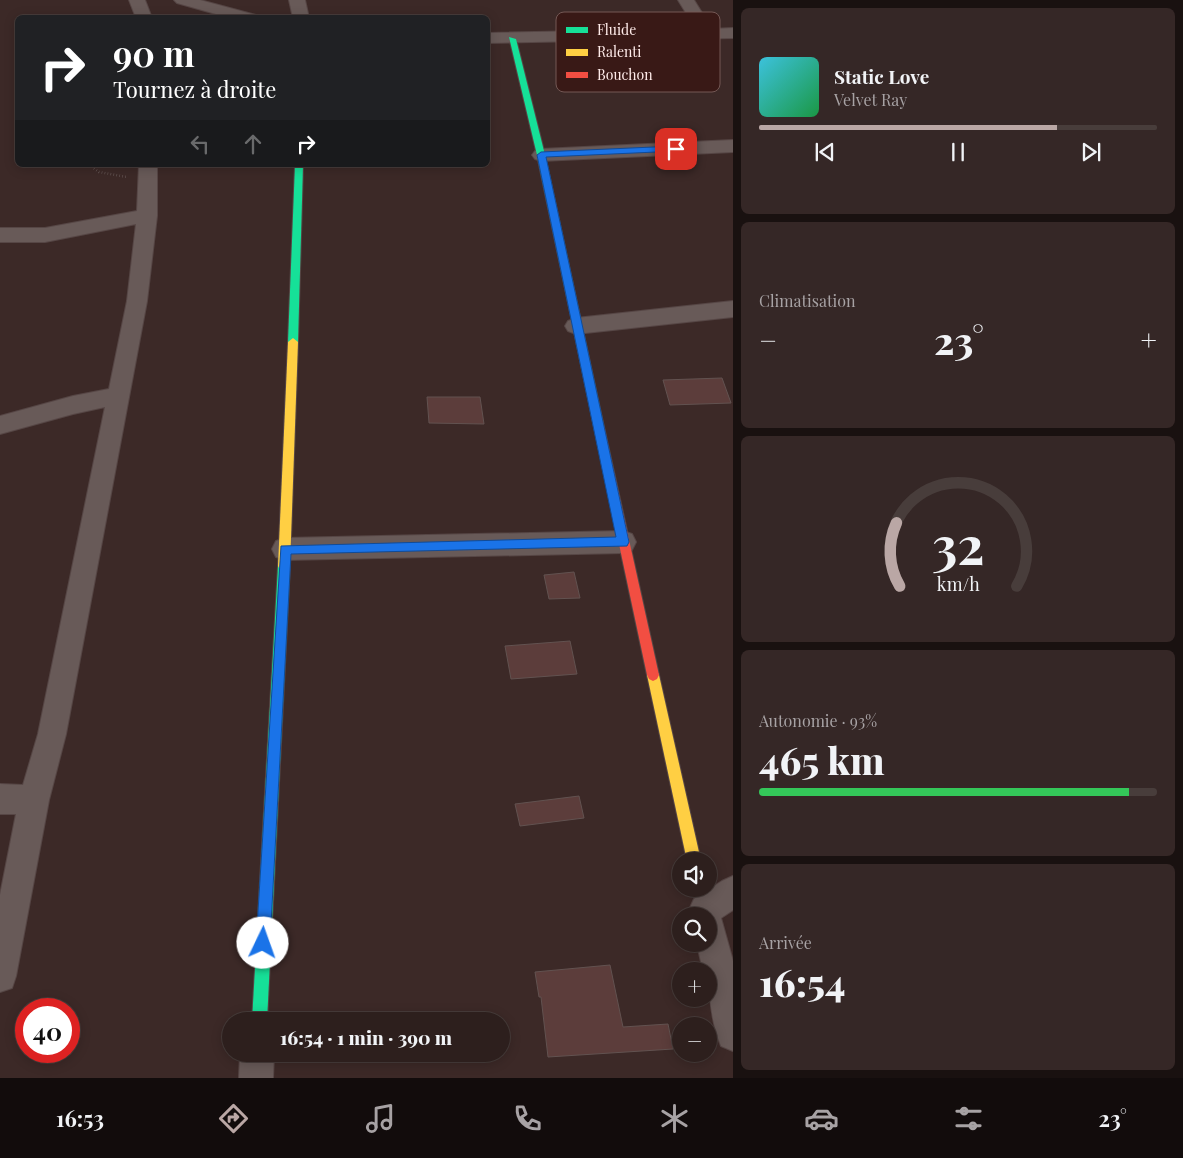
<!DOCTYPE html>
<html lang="fr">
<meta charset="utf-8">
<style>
:root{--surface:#2d1f1d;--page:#352726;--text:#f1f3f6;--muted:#a7a2a4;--line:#483d3b;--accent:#baa7a5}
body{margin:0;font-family:"Playfair Display",serif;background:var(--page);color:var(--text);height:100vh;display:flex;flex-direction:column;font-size:19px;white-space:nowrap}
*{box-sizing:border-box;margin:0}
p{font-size:16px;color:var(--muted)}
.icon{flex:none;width:28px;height:28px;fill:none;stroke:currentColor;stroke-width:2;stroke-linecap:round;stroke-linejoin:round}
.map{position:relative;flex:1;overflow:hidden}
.drawer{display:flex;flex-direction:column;gap:8px;padding:8px;background:#191110;width:450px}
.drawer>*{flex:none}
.banner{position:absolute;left:15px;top:15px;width:475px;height:152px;border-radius:8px;box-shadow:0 2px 12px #0003,0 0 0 1px var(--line);background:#202124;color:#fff;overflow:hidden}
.tools{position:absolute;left:672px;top:852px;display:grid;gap:10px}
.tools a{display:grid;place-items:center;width:45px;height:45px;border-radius:50%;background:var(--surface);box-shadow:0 2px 12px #0003,0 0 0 1px var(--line);font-size:25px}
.speed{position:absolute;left:15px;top:998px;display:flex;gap:10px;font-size:25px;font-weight:700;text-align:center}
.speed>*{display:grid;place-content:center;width:65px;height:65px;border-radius:50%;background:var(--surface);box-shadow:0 2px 12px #0003,0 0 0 1px var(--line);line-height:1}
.speed .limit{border:8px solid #d22;background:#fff;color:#111}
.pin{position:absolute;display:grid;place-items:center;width:42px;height:42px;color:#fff;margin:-21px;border-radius:10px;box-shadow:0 2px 8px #0006}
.me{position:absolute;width:55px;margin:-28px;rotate:3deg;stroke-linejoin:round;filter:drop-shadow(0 0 4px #0008)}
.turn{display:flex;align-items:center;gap:18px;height:105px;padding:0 15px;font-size:22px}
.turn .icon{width:65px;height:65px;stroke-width:2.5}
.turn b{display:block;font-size:35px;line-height:42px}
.lanes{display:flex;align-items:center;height:48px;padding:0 15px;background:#0003;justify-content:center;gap:25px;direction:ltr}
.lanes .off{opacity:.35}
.big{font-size:38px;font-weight:800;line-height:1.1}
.drawer .card{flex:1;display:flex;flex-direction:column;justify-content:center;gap:8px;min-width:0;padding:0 18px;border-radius:8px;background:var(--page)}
.drawer .dial{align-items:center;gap:0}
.dial svg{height:130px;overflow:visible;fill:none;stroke:var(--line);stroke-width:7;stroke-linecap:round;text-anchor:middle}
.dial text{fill:var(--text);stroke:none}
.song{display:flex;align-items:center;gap:15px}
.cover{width:60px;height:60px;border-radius:8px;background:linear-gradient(135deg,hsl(190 70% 55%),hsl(140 70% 35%))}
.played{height:5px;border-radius:2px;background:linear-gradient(90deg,var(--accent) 75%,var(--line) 75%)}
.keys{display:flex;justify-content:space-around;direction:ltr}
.heat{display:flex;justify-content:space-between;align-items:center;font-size:28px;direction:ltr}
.charge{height:8px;border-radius:4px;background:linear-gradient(90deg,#34c759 93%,var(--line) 0)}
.trip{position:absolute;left:222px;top:1012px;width:288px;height:50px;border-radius:25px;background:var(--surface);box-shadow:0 2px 12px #0003,0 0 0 1px var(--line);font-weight:800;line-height:50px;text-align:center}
.tabs{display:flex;height:80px;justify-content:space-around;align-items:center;background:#120c0c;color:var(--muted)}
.tabs .icon{width:35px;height:35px}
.tabs .current{color:var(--accent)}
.tabs b{font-size:22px;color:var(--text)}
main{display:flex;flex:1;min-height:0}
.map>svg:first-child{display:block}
.building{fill:#5c3d3b;stroke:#625250}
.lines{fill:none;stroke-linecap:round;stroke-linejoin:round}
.street-casing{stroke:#564645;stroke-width:2}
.fast-casing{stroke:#564645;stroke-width:2}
.slow-casing{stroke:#564645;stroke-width:2}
.jam-casing{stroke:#564645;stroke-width:2}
.path{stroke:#726564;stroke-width:2.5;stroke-dasharray:0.5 2.5;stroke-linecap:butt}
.street{fill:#685a58;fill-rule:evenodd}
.fast{fill:#16e098;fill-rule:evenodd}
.slow{fill:#ffcf43;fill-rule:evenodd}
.jam{fill:#f24e42;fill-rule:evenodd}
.route{fill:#1a73e8;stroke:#114b97}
.key{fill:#391916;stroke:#745855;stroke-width:1}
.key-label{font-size:14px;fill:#feebe9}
</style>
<main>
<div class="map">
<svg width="733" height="1078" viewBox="0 0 733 1078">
<rect width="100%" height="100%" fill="#3c2927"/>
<g class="building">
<path d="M722,378L731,403L670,405L663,380Z"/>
<path d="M427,397H480L484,424L429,423Z"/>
<path d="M574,572L580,598L549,599L544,575Z"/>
<path d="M570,641L577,674L511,679L505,646Z"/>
<path d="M579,796L584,818L520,826L515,804Z"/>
<path d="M610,965L623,1027L668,1024L673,1049L548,1057L541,997H539L535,972Z"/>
</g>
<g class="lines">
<g class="street-casing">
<g id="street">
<path d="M129,0H145L152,18H136Z"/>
<path d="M174,0H200L256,15L258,18H230L177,3Z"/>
<path d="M289,0H305L309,18H293Z"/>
<path d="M678,0H694L712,29L733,28V38L488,43V33L696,29Z"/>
<path d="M733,140V152L541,161L535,159L532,155L535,151L541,149Z"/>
<path d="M139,165H157V216L147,301L66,734L49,800L16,976L12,988L0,992V895L16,814H0V784L23,785L38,734L105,407L73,414L0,434V416L73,396L109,389L127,301L136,224L45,242H0V228H45L137,211Z"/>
<path d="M733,301V317L576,334L568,331L565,326L568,321L576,318Z"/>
<path d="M623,531L632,534L636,542L632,550L623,553L285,560L276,557L272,549L276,541L285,538Z"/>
<path d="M733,876V910L721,918L733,961V1051L721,1046C711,1022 709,997 709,971H703L697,944H709V916H692L689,910L694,899L722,881Z"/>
<path d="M240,1054H274L273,1078H239Z"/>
</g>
</g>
<g class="fast-casing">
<g id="fast">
<path d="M509,37L516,39L545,155L604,427L599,431L594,427L537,155Z"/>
<path d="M295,165H303L298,342L293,346L288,342Z"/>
<path d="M284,561L288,562L290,566L267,1021H252L278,566L280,562Z"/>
</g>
</g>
<g class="slow-casing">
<g id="slow">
<path d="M293,338L298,342L290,566L288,570L284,571L280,570L278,566L288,342Z"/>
<path d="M653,669L657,671L659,675L701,861H687L647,675L649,671Z"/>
</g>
</g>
<g class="jam-casing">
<path id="jam" d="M599,423L604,427L659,675L657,679L653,681L649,679L647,675L594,427Z"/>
</g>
<path class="path" d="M89,165L99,172L127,177"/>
<use href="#street" class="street"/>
<use href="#fast" class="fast"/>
<use href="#slow" class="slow"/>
<use href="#jam" class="jam"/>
</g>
<path class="route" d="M676,146L680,149L678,151L546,157L629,542L627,546L291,554L270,943L268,948L263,950L258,948L256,943L281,546L616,537L537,155L541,152Z"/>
<rect x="556" y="12" width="164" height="80" rx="8" class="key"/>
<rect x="566" y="27" width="22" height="6" fill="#16e098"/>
<rect x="566" y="49" width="22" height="7" fill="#ffcf43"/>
<rect x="566" y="72" width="22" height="6" fill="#f24e42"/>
<g class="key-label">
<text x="597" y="35">Fluide</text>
<text x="597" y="57">Ralenti</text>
<text x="597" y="80">Bouchon</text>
</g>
</svg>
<div class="tools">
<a><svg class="icon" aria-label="sound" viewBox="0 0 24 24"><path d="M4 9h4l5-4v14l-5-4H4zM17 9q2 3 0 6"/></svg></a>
<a><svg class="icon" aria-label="search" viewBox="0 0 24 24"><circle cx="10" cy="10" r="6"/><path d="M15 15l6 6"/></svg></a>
<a>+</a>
<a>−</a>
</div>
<div class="speed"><div class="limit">40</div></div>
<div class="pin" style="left:676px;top:149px;background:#d93025"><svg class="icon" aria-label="arrive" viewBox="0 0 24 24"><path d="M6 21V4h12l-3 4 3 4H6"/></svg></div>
<svg class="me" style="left:263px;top:943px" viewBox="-20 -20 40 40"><circle r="19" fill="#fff"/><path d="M0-13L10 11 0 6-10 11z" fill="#1a73e8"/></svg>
<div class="trip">16:54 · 1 min · 390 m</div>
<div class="banner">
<div class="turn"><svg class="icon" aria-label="right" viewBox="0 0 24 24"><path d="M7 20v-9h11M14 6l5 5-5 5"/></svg><div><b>90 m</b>Tournez à droite</div></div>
<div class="lanes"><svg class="icon off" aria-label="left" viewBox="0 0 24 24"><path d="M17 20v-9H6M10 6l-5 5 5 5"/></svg><svg class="icon off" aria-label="ahead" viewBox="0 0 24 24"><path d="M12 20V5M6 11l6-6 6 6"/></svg><svg class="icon" aria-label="right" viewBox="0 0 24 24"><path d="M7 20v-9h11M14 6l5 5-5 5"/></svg></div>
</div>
</div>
<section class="drawer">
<div class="card">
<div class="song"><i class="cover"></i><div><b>Static Love</b><p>Velvet Ray</p></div></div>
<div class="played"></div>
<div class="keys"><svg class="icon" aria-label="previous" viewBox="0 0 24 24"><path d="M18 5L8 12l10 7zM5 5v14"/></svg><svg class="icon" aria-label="pause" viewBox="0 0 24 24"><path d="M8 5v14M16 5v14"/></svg><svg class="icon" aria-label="next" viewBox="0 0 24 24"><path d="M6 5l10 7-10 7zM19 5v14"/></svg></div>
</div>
<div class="card"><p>Climatisation</p>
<div class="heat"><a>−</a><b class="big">23°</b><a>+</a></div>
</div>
<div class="card dial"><svg viewBox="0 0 100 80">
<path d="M14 69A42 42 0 1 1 86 69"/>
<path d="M14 69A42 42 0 0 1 12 30" stroke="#baa7a5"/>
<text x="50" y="56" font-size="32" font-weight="700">32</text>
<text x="50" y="72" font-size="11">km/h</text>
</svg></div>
<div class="card"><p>Autonomie · 93%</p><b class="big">465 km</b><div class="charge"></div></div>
<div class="card"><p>Arrivée</p><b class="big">16:54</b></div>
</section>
</main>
<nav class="tabs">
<b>16:53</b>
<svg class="icon current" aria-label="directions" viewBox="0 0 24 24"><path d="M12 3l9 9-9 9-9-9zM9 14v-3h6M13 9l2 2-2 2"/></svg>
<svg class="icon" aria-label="music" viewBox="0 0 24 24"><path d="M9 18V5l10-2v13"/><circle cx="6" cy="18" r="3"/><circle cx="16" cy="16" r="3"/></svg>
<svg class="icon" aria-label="phone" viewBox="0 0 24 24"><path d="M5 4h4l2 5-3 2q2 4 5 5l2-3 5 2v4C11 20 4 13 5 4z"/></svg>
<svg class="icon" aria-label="climate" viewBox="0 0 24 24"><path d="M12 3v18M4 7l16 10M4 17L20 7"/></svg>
<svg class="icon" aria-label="car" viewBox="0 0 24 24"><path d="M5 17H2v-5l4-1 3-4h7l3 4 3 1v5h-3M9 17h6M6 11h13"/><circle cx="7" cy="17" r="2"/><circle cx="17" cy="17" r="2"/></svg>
<svg class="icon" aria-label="filters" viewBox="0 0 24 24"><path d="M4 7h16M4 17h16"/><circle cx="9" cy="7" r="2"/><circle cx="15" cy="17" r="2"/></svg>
<b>23°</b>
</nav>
